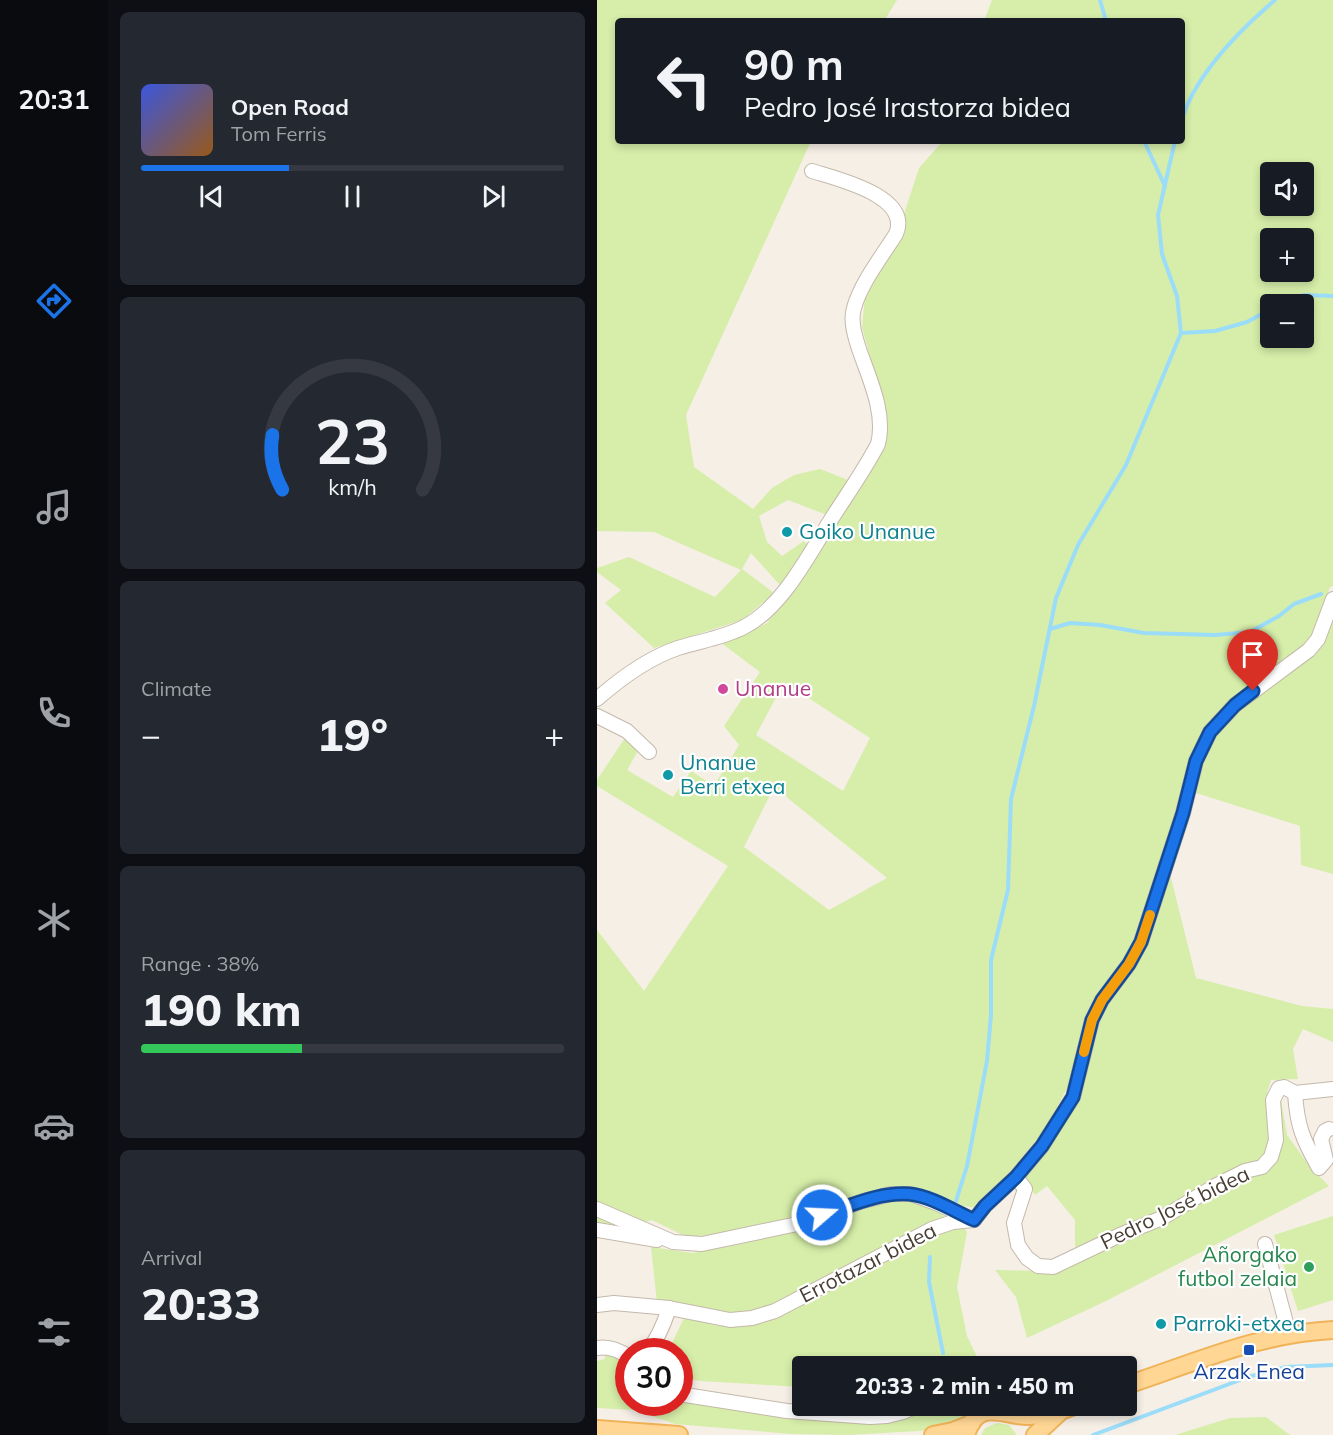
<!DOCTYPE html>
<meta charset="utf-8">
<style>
:root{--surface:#171b24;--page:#242831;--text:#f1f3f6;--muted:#9ea1a6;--line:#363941;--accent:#1a73e8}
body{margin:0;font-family:Mulish,sans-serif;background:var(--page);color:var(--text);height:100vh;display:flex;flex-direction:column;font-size:22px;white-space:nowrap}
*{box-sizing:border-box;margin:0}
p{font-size:20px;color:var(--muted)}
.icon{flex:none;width:33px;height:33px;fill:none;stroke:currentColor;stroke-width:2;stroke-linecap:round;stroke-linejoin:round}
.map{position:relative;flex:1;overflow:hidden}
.details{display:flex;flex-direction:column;gap:12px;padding:12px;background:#0d0f14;width:489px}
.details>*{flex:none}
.top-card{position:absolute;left:18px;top:18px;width:570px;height:126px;border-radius:6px;box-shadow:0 3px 9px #0003;background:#171b24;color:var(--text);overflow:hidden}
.buttons{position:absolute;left:663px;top:162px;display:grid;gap:12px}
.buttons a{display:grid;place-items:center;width:54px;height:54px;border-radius:6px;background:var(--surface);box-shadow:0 3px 9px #0003;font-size:30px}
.speed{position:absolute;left:18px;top:1338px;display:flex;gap:12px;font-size:30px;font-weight:700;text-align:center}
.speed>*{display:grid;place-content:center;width:78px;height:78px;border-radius:50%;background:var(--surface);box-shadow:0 3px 9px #0003;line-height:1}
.speed .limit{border:9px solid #d22;background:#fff;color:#111}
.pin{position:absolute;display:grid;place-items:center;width:51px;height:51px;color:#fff;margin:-62px -26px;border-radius:50% 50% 50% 0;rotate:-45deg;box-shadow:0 0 6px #0007}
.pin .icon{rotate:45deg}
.me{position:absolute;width:66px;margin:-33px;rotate:71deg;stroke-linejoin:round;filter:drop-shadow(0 0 4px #0008)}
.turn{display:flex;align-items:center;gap:21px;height:126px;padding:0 30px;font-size:27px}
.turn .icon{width:78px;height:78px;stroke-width:2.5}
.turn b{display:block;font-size:42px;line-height:51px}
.big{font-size:45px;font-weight:800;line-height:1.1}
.details .widget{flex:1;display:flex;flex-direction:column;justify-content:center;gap:9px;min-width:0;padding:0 21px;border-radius:9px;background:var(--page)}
.details .dial{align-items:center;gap:0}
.dial svg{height:156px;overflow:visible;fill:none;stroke:var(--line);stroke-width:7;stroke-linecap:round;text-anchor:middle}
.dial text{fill:var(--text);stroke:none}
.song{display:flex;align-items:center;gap:18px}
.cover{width:72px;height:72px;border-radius:9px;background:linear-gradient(135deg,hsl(230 70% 55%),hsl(30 70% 35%))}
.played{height:6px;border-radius:3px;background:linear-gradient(90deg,var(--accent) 35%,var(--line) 35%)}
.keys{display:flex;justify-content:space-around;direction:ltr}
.heat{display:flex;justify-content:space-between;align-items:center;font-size:33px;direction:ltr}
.charge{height:9px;border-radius:4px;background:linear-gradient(90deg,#34c759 38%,var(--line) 0)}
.trip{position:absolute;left:195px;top:1356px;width:345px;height:60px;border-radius:6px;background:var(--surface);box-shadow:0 3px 9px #0003;font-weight:800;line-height:60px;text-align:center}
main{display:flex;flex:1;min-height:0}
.tabs{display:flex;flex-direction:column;width:108px;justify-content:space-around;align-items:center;background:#090b0e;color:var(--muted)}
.tabs .icon{width:42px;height:42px}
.tabs .active{color:var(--accent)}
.tabs b{font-size:27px;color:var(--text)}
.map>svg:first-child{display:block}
.green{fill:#d6eea9;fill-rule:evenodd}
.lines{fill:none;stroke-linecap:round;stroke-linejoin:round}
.stream{stroke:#9bdcf9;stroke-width:4}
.minor-casing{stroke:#c4b8aa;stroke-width:16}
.major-casing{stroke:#f1b357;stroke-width:20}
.minor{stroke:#fff;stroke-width:14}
.major{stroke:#ffd694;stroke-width:16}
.route-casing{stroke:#114b97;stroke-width:15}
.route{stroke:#1a73e8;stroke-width:10}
.slow{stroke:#f59e0b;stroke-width:10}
.culture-dot{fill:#0f9aa8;stroke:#fff;stroke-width:2}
.hotel-dot{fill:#d1479c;stroke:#fff;stroke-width:2}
.leisure-dot{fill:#2e9e5b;stroke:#fff;stroke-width:2}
.transit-dot{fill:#1a4fb4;stroke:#fff;stroke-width:2}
.labels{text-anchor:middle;stroke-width:4.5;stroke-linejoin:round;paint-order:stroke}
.culture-label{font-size:21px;fill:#0d838f;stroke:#fff;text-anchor:start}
.hotel-label{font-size:21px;fill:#b23c85;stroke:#fff;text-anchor:start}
.street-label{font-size:21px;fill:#483e34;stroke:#fff}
.leisure-label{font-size:21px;fill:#27864d;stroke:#fff;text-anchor:end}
.transit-label{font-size:21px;fill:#164399;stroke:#fff}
</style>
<main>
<nav class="tabs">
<b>20:31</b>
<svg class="icon active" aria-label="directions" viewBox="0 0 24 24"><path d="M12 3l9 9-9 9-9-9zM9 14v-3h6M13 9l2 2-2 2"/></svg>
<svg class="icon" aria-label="music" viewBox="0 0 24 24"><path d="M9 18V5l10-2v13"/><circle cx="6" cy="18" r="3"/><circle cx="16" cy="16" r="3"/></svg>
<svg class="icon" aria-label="phone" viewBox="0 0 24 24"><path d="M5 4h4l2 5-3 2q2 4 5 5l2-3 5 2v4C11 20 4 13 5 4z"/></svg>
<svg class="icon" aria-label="climate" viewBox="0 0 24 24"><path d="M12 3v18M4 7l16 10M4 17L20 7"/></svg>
<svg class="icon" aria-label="car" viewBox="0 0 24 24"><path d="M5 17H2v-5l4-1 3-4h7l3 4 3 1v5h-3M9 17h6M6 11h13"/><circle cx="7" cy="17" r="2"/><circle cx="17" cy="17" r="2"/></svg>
<svg class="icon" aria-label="filters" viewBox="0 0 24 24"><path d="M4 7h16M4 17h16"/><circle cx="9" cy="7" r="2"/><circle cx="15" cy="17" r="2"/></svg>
</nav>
<section class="details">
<div class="widget">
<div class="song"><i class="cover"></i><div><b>Open Road</b><p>Tom Ferris</p></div></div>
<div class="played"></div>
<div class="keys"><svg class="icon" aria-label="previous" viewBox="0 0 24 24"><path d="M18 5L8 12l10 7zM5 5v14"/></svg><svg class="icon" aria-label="pause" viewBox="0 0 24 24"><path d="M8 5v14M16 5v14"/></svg><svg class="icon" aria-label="next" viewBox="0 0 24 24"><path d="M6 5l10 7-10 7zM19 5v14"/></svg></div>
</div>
<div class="widget dial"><svg viewBox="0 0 100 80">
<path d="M14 69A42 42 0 1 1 86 69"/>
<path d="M14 69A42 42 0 0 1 9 41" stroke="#1a73e8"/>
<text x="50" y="56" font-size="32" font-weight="700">23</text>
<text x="50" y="72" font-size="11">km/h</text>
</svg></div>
<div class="widget"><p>Climate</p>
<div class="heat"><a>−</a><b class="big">19°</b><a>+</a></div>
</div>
<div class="widget"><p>Range · 38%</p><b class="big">190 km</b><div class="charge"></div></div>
<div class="widget"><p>Arrival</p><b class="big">20:33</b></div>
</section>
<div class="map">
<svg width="736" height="1435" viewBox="0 0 736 1435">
<rect width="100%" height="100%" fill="#f5efe6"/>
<g class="green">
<path d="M0,0H300L287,21H21V141H214L89,415L97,467L156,509L175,488L197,475L223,469L251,480L230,515L191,500L162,516L170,542L185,556L207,541L212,546L183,585L154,553L145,569L177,593L145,620L57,648L8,603L24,590L0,572V568L32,557L118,597L144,570L57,532L0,531Z"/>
<path d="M395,0H736V586L733,587L713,642L639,697L611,724L598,747L582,813L537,945L474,1080L451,1125L418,1166L379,1208L367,1206L338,1193L313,1187L280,1189L212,1212L139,1232L90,1237L55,1220L23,1229L0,1225V930L47,991L131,866L0,786V780L32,732L47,741L30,770L76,797L94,771L117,786L142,745L127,726L163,672L123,642L147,635L170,623L215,558L289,442L291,425L265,327L268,297L307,229V214L322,168L346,141H585V21H387ZM674,172H706V206H674ZM674,238H706V272H674ZM674,304H706V338H674ZM187,682L273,738L246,791L159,735ZM177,787L290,878L232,910L147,847Z"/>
<path d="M736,611V874L704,865L703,826L596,792L606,753L616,737L635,716L662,693L714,656Z"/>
<path d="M573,874L599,978L705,1006L736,1009V1042L706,1029L696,1049L701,1079L674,1080L670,1093L683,1094L690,1135L714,1168L732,1186L509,1301L430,1338L419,1297L398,1270L454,1271L482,1261L478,1245V1220L450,1186L438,1195L427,1177L457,1137L494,1047L507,1008Z"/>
<path d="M293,1199C310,1199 338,1201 348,1218L344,1223L320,1229L240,1274L161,1311L134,1315L60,1303L54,1247L95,1253L140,1245L200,1231Z"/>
<path d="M736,1216V1300L701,1311L677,1235Z"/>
<path d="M365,1226L370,1232L360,1287L370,1336L382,1361L352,1363L342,1366H206L205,1387L103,1381L83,1377L82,1352H67L76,1341L87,1318L121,1326H143L311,1245L348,1230Z"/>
<path d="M8,1355L21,1356L31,1364L32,1402H82L83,1398L307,1417L333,1406H374L375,1407L372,1415L361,1423L340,1430L250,1435L195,1434L78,1424L37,1410L0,1408V1361L8,1359Z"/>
<path d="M669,1417L693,1435H578L633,1418Z"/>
<path d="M400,1423L412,1425L420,1435H384L388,1428Z"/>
</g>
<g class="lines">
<g class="stream">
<path d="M503,0L509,21"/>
<path d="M585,119C599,73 643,30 678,0"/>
<path d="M547,141L568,186"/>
<path d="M684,304L706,295L736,296"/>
<path d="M584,333L618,331L650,322L674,309"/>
<path d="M453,629L473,623L503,625L547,633L618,635L653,632L682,616L697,604L724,594"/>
<path d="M359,1201L370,1166L390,1061L394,1015V960L411,890L414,799L437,706L459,598L481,545L529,465L584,333L580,296L565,254L561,215L578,141"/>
<path d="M333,1257L332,1282L346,1353"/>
<path d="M496,1435L651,1377L689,1367L736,1365"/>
</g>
<g class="minor-casing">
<g id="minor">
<path d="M0,699C24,678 51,658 81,648C103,641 126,638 147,627C186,607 212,554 235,518C251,493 268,469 281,444C289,413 272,378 262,349C258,336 253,321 257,308C264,283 285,256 299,234C315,196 240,179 215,171"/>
<path d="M0,716L30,731L52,752"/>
<path d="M698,1093L736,1089"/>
<path d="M419,1177L428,1189L417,1223L421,1245L430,1258L441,1266L456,1267L523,1235L565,1218L618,1186L648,1171L665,1167L674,1157L679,1140L676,1100L682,1088L687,1087L698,1093C700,1126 706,1140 722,1168L729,1160L724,1139L728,1131L732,1129"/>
<path d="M0,1209L76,1242L105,1244L205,1223L266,1201L294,1194H314L339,1203L375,1219"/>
<path d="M377,1220L388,1206L419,1177L445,1146L476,1097L495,1020L505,1000L532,964L544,942L586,813L599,761L613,732L638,705L712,650L721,639L736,599"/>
<path d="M0,1230L60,1240"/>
<path d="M668,1244L692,1334"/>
<path d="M0,1305L17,1303L72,1308L133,1320L155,1318L178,1311L335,1229L356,1222L377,1220"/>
<path d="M0,1348C12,1346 22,1350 32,1357"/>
<path d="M50,1352C61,1339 67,1324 72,1308"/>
<path d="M82,1394L190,1411L273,1417L290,1416L306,1412L320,1406"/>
</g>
</g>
<g class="major-casing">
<g id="major">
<path d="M530,1385C600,1362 660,1334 736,1330"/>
<path d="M0,1429L82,1435"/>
<path d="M336,1435L356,1431L374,1424"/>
<path d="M369,1435C381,1396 407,1417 432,1416C447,1415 463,1412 477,1406"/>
<path d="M438,1435L462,1413"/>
</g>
</g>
<use href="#minor" class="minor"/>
<use href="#major" class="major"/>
</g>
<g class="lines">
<g class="route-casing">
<path id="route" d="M225,1215C253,1206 282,1192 312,1194C334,1196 357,1211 377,1220L388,1206L419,1177L445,1146L476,1097L495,1020L505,1000L532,964L544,942L586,813L599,761L613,732L638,705L656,691"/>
</g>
<use href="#route" class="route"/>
<path class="slow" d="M487,1052L495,1020L505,1000L532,964L544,942L553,915"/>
</g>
<g class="culture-dot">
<circle cx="190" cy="532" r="6"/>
<circle cx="71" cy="775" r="6"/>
<circle cx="564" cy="1324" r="6"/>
</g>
<circle class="hotel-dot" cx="126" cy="689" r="6"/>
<circle class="leisure-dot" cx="712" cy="1267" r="6"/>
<rect class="transit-dot" x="646" y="1344" width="12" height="12" rx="3"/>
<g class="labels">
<g class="culture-label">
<text x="202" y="539">Goiko Unanue</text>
<text x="83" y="770">Unanue<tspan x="83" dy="24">Berri etxea</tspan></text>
<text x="576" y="1331">Parroki-etxea</text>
</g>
<g class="hotel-label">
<text x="138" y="696">Unanue</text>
</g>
<g class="street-label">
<text transform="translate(578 1208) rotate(-26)" y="7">Pedro José bidea</text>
<text transform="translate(271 1263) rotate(-27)" y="7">Errotazar bidea</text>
</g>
<g class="leisure-label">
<text x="700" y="1262">Añorgako<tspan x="700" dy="24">futbol zelaia</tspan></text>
</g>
<g class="transit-label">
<text x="652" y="1379">Arzak Enea</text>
</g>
</g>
</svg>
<div class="buttons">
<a><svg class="icon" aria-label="sound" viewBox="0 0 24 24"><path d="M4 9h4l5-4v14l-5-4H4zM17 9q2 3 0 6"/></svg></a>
<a>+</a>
<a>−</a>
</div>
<div class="speed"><div class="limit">30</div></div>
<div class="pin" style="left:656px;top:691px;background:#d93025"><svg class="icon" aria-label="arrive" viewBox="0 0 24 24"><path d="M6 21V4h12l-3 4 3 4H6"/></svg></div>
<svg class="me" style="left:225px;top:1215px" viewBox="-20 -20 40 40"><circle r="17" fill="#1a73e8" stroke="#fff" stroke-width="3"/><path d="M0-11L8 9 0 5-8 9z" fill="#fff"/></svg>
<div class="trip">20:33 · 2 min · 450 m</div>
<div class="top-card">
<div class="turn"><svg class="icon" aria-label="left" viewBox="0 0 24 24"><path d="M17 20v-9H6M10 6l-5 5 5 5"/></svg><div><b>90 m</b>Pedro José Irastorza bidea</div></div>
</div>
</div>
</main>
